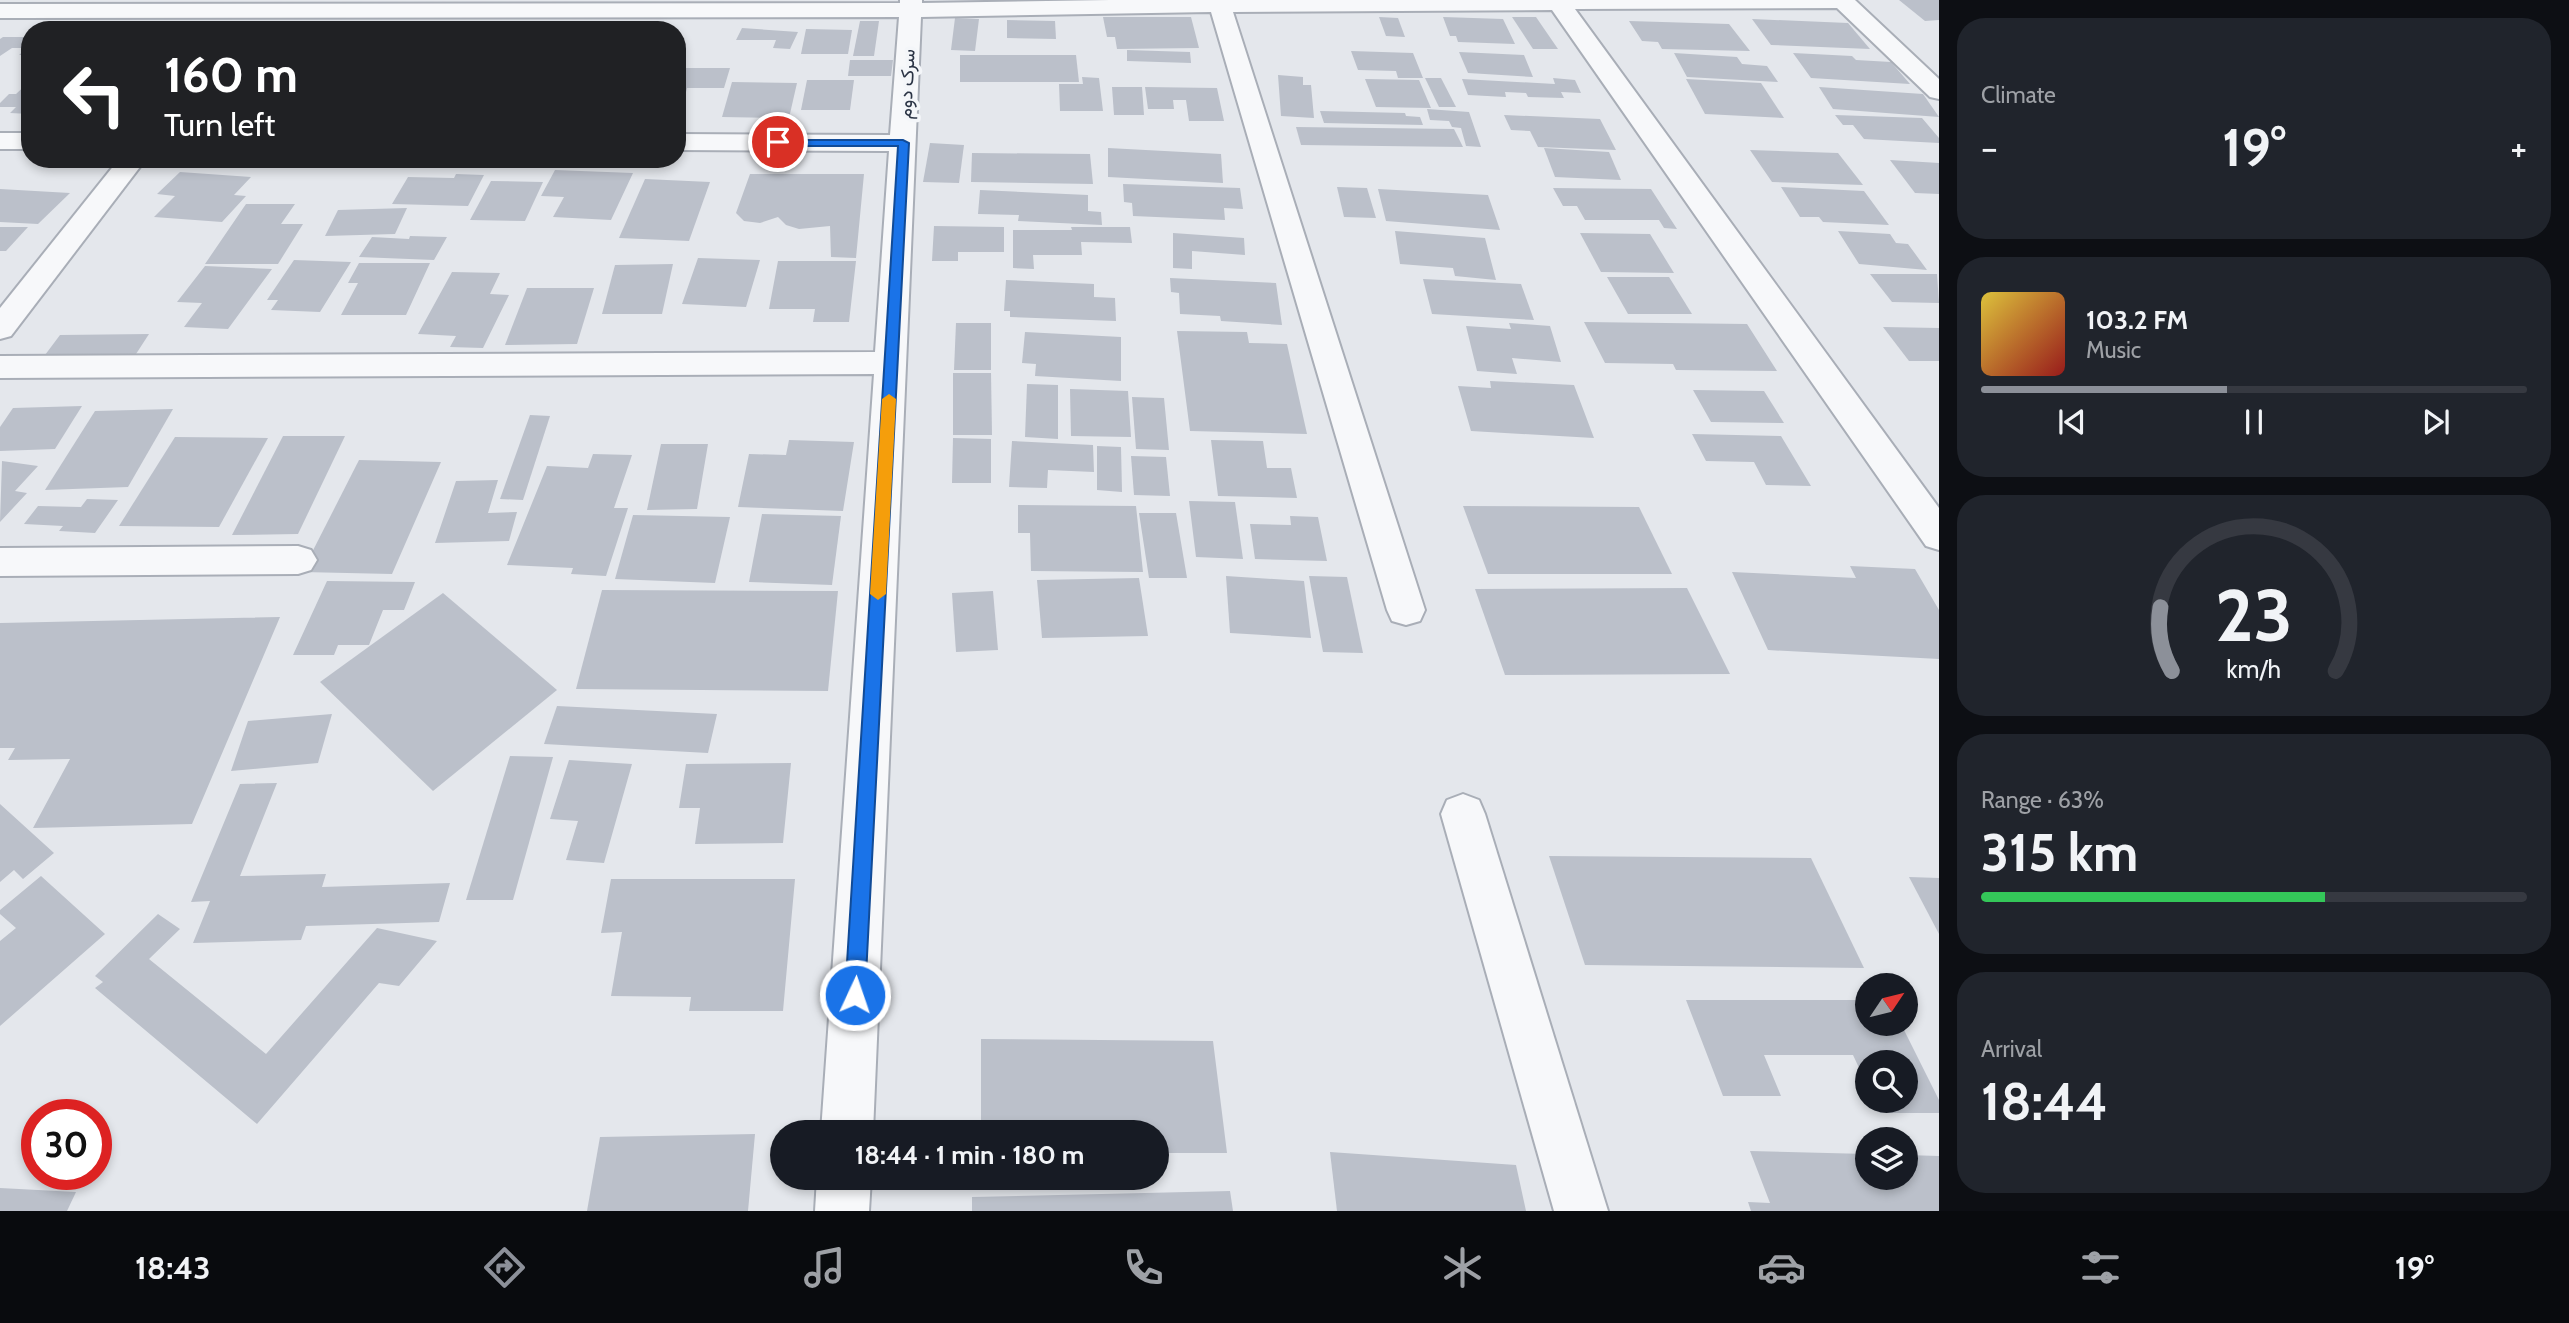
<!DOCTYPE html>
<meta charset="utf-8">
<style>
:root{--surface:#171b24;--page:#20242c;--text:#f1f3f6;--muted:#9ea1a6;--line:#363941;--accent:#8c9099}
body{margin:0;font-family:Cabin,Vazirmatn,sans-serif;background:var(--page);color:var(--text);height:100vh;display:flex;flex-direction:column;font-size:26px;white-space:nowrap}
*{box-sizing:border-box;margin:0}
p{font-size:23px;color:var(--muted)}
.icon{flex:none;width:38px;height:38px;fill:none;stroke:currentColor;stroke-width:2;stroke-linecap:round;stroke-linejoin:round}
.map{position:relative;flex:1;overflow:hidden}
.panel{display:flex;flex-direction:column;gap:18px;padding:18px;background:#0d0f14;width:630px}
.panel>*{flex:none}
.banner{position:absolute;left:21px;top:21px;width:665px;height:147px;border-radius:28px;box-shadow:0 4px 10px #0003;background:#202124;color:#fff;overflow:hidden}
.needle{width:46px;rotate:55deg}
.tools{position:absolute;left:1855px;top:973px;display:grid;gap:14px}
.tools a{display:grid;place-items:center;width:63px;height:63px;border-radius:50%;background:var(--surface);box-shadow:0 4px 10px #0003;font-size:35px}
.speed{position:absolute;left:21px;top:1099px;display:flex;gap:14px;font-size:35px;font-weight:700;text-align:center}
.speed>*{display:grid;place-content:center;width:91px;height:91px;border-radius:50%;background:var(--surface);box-shadow:0 4px 10px #0003;line-height:1}
.speed .limit{border:10px solid #d22;background:#fff;color:#111}
.pin{position:absolute;display:grid;place-items:center;width:60px;height:60px;color:#fff;margin:-30px;border:4px solid #fff;border-radius:50%;box-shadow:0 2px 7px #0007}
.me{position:absolute;width:77px;margin:-38px;rotate:3deg;stroke-linejoin:round;filter:drop-shadow(0 0 5px #0008)}
.turn{display:flex;align-items:center;gap:24px;height:147px;padding:0 28px;font-size:32px}
.turn .icon{width:91px;height:91px;stroke-width:2.5}
.turn b{display:block;font-size:49px;line-height:60px}
.big{font-size:52px;font-weight:700;line-height:1.1}
.panel .tile{flex:1;display:flex;flex-direction:column;justify-content:center;gap:10px;min-width:0;padding:0 24px;border-radius:28px;background:var(--page)}
.panel .dial{align-items:center;gap:0}
.dial svg{height:182px;overflow:visible;fill:none;stroke:var(--line);stroke-width:7;stroke-linecap:round;text-anchor:middle}
.dial text{fill:var(--text);stroke:none}
.song{display:flex;align-items:center;gap:21px}
.cover{width:84px;height:84px;border-radius:10px;background:linear-gradient(135deg,hsl(50 70% 55%),hsl(0 70% 35%))}
.played{height:7px;border-radius:4px;background:linear-gradient(90deg,var(--accent) 45%,var(--line) 45%)}
.keys{display:flex;justify-content:space-around;direction:ltr}
.heat{display:flex;justify-content:space-between;align-items:center;font-size:38px;direction:ltr}
.charge{height:10px;border-radius:5px;background:linear-gradient(90deg,#34c759 63%,var(--line) 0)}
.trip{position:absolute;left:770px;top:1120px;width:399px;height:70px;border-radius:35px;background:var(--surface);box-shadow:0 4px 10px #0003;font-weight:700;line-height:70px;text-align:center}
.dock{display:flex;height:112px;justify-content:space-around;align-items:center;background:#090b0e;color:var(--muted)}
.dock .icon{width:49px;height:49px}
.dock .on{color:var(--accent)}
.dock b{font-size:32px;color:var(--text)}
main{display:flex;flex:1;min-height:0}
.map>svg:first-child{display:block}
.building{fill:#bbc0ca}
.lines{fill:none;stroke-linecap:round;stroke-linejoin:round}
.street-casing{stroke:#a9aeb7;stroke-width:4}
.street{fill:#f7f8fa;fill-rule:evenodd}
.route{fill:#1a73e8;stroke:#114b97;stroke-width:2}
.slow{fill:#f59e0b}
.labels{text-anchor:middle;stroke-width:7;stroke-linejoin:round;paint-order:stroke}
.street-label{font-size:19px;fill:#2b3445;stroke:#f4f6f9}
</style>
<main>
<div class="map">
<svg width="1939" height="1211" viewBox="0 0 1939 1211">
<rect width="100%" height="100%" fill="#e4e7ec"/>
<g class="building">
<path d="M1899,0H1939V20L1925,21Z"/>
<path d="M1103,17H1191L1199,48L1117,49L1115,37H1107Z"/>
<path d="M1379,17L1398,18L1405,37L1386,36Z"/>
<path d="M1443,17L1503,19L1515,44L1458,42L1456,36H1450Z"/>
<path d="M1512,17H1536L1558,49H1533Z"/>
<path d="M955,18L979,19L975,51L951,50Z"/>
<path d="M1752,19L1848,23L1870,49L1771,45Z"/>
<path d="M1007,20L1055,21L1056,39L1007,38Z"/>
<path d="M860,21H879L874,56H853Z"/>
<path d="M1629,21L1729,24L1750,51L1662,49L1658,42L1642,41Z"/>
<path d="M742,28L798,32L790,49L773,48L776,40H736Z"/>
<path d="M806,29L852,30L848,54H801Z"/>
<path d="M3,37H30V55H19L27,48H12L0,56V39Z"/>
<path d="M1127,50L1190,52L1191,63L1127,61Z"/>
<path d="M1351,51L1413,53L1423,78H1398L1396,71L1358,70Z"/>
<path d="M1459,52L1524,55L1533,77L1468,73Z"/>
<path d="M1674,53L1737,57L1742,64L1767,66L1778,82L1687,77Z"/>
<path d="M1793,53L1852,56L1856,60L1891,62L1910,84L1811,78Z"/>
<path d="M960,55H1076L1079,82H960Z"/>
<path d="M850,60H893L891,76H848Z"/>
<path d="M685,68H730L724,88H687L686,92H677V78H682Z"/>
<path d="M1278,75L1303,77V85H1311L1314,118L1281,116Z"/>
<path d="M1082,77L1099,78L1103,111H1060L1059,84H1083Z"/>
<path d="M1425,78H1441L1456,107H1439Z"/>
<path d="M1553,78L1575,80L1581,93L1561,92L1564,98L1528,97L1526,93L1505,92L1506,97L1468,95L1462,79L1555,84Z"/>
<path d="M1365,79L1419,80L1431,108L1376,107Z"/>
<path d="M1686,79L1761,83L1784,118L1705,114Z"/>
<path d="M807,80H854L850,110H801Z"/>
<path d="M30,81V114L10,113L16,107H0V103L9,94H16Z"/>
<path d="M732,82L797,83L789,118L722,117Z"/>
<path d="M1112,87H1142L1144,115H1114Z"/>
<path d="M1145,87L1217,88L1224,121H1189L1186,100H1173L1174,109H1148Z"/>
<path d="M1819,87L1923,94L1939,117L1833,109Z"/>
<path d="M1427,109L1469,112L1481,147L1466,146L1461,128L1452,127L1449,121L1430,120Z"/>
<path d="M1320,111L1405,113L1406,116L1420,117L1423,125L1324,123Z"/>
<path d="M1504,115L1600,119L1616,150L1538,147L1530,131L1511,130Z"/>
<path d="M1835,115L1922,118L1939,138V143L1864,139L1853,125H1843Z"/>
<path d="M1296,127L1454,129L1463,147L1301,145Z"/>
<path d="M930,143L964,145L959,183L923,182Z"/>
<path d="M1108,148L1221,154L1223,183L1108,177Z"/>
<path d="M1544,148L1609,152L1621,180L1555,177Z"/>
<path d="M1750,150L1838,153L1863,185L1772,182Z"/>
<path d="M972,153L1090,154L1093,184L971,182Z"/>
<path d="M1890,160L1939,163V194L1915,193Z"/>
<path d="M555,170L633,173L611,220L553,217L564,197L541,196Z"/>
<path d="M180,172L251,177L234,195L246,196L222,222L154,217L175,196L157,194Z"/>
<path d="M456,174L484,175L468,206L392,204L408,177L454,178Z"/>
<path d="M750,174H864L856,258L831,257L830,226L799,229L786,225L778,217L760,223L744,221L736,213Z"/>
<path d="M645,179L710,182L689,241L619,238Z"/>
<path d="M491,181L543,182L525,221L470,220Z"/>
<path d="M1123,184L1240,188L1243,209L1224,208L1225,220L1133,216L1132,203L1124,202Z"/>
<path d="M1337,187L1367,188L1376,218L1344,217Z"/>
<path d="M1781,187L1864,191L1889,225L1823,222L1819,217H1800Z"/>
<path d="M1553,188L1651,189L1677,229L1664,228L1659,220H1585L1577,206H1563Z"/>
<path d="M0,189L70,193L38,224L0,222Z"/>
<path d="M1378,189L1488,195L1500,230L1386,221Z"/>
<path d="M980,190L1088,195V211L1101,212L1102,225L1018,221L1019,215L978,214Z"/>
<path d="M246,204H295L281,224H303L278,264H205Z"/>
<path d="M407,208L395,234L325,236L338,210Z"/>
<path d="M934,226L1004,227V252H958V261H932Z"/>
<path d="M0,227H28L6,251H0Z"/>
<path d="M1071,227H1130L1132,243L1081,242L1082,255H1033L1034,269L1013,268V230H1072Z"/>
<path d="M1395,231L1485,238L1496,280L1455,276L1453,268L1400,264Z"/>
<path d="M1838,231L1890,234L1896,243L1908,244L1927,270L1859,264Z"/>
<path d="M1173,233L1244,238L1245,255L1192,251V269L1173,268Z"/>
<path d="M1580,233L1650,234L1674,273L1601,272Z"/>
<path d="M410,236L447,237L434,260L359,257L372,237L409,239Z"/>
<path d="M698,258L760,260L746,307L682,304Z"/>
<path d="M294,260L351,262L320,312L271,310L278,300H267Z"/>
<path d="M778,261H856L849,322H813L815,309H769Z"/>
<path d="M359,263H430L406,315H341L358,283H348Z"/>
<path d="M673,264L662,314H602L615,265Z"/>
<path d="M205,266L272,269L228,329L184,327L202,303L177,302Z"/>
<path d="M452,272L500,273L490,294L509,295L483,348L450,347L456,336L418,334Z"/>
<path d="M1870,274H1937L1939,303L1892,302Z"/>
<path d="M1607,277H1669L1692,314H1628Z"/>
<path d="M1170,278L1276,283L1282,325L1221,321L1220,316L1180,314L1179,293L1171,292Z"/>
<path d="M1423,279L1521,284L1534,320L1432,314Z"/>
<path d="M1006,280L1094,284V297L1115,298L1116,321L1010,317V311H1004Z"/>
<path d="M527,288H594L577,344L505,345Z"/>
<path d="M1584,322L1747,324L1777,371L1676,370L1673,364L1605,363Z"/>
<path d="M956,323H991V370H954Z"/>
<path d="M1509,323L1550,326L1561,362L1512,358L1517,374L1477,371L1466,326L1511,329Z"/>
<path d="M1883,327L1939,328V361H1909Z"/>
<path d="M1177,331L1247,332L1249,343L1287,344L1307,434L1190,431Z"/>
<path d="M1025,332L1121,337V381L1035,376L1036,364L1022,363Z"/>
<path d="M149,334L136,354L45,355L60,335Z"/>
<path d="M953,373H991L992,435H953Z"/>
<path d="M1490,381L1574,385L1594,438L1471,431L1458,386L1491,388Z"/>
<path d="M1027,384L1058,385V439L1025,437Z"/>
<path d="M1070,389L1128,391L1131,437L1071,436Z"/>
<path d="M1693,390L1764,391L1784,423L1711,422Z"/>
<path d="M1132,397L1164,398L1169,450L1136,449Z"/>
<path d="M82,406L55,449L0,451V427L13,408Z"/>
<path d="M173,409L128,487L45,490L95,411Z"/>
<path d="M530,415L550,416L523,500L500,499Z"/>
<path d="M1692,434L1781,436L1811,486L1766,485L1754,462L1706,461Z"/>
<path d="M283,436H345L298,534L232,535Z"/>
<path d="M175,437L268,438L219,527L119,526Z"/>
<path d="M953,438L991,439V483H952Z"/>
<path d="M789,440L854,442L843,511L738,507L749,454L786,455Z"/>
<path d="M1211,440L1263,441L1267,468H1291L1297,498L1218,496Z"/>
<path d="M1012,441L1093,445L1094,472L1048,470L1047,488L1009,487Z"/>
<path d="M661,444H708L697,509L647,510Z"/>
<path d="M1097,446L1121,447L1122,492L1097,490Z"/>
<path d="M593,454L632,455L614,508H628L606,576L571,574L573,568L507,565L547,466L588,468Z"/>
<path d="M1131,456L1166,457L1170,496L1134,495Z"/>
<path d="M359,460L441,462L392,574L302,572Z"/>
<path d="M2,461L38,466L15,491L27,493L0,522Z"/>
<path d="M498,480L488,513L517,512L509,541L435,543L456,481Z"/>
<path d="M87,499L118,500L95,533L59,531L63,526L24,524L38,506L81,507Z"/>
<path d="M1189,501L1235,502L1243,559L1196,557Z"/>
<path d="M1018,505L1136,506L1143,572L1031,571L1030,533H1018Z"/>
<path d="M1463,506L1639,507L1672,574H1488Z"/>
<path d="M1139,513H1176L1187,578H1149Z"/>
<path d="M762,514L841,516L832,585L749,582Z"/>
<path d="M633,515L730,517L715,583L615,579Z"/>
<path d="M1290,516L1318,517L1327,561L1255,559L1250,524L1291,525Z"/>
<path d="M1850,566L1915,569L1939,610V659L1768,650L1732,572L1856,578Z"/>
<path d="M1226,576L1304,581L1311,638L1230,633Z"/>
<path d="M1309,576L1347,577L1363,653L1323,652Z"/>
<path d="M1139,578L1148,636L1042,638L1037,580Z"/>
<path d="M327,581L415,582L404,610H383L369,645H338L334,655H293Z"/>
<path d="M1687,588L1730,674L1505,675L1475,589Z"/>
<path d="M602,590L838,591L828,691L576,689Z"/>
<path d="M993,591L998,650L956,652L952,593Z"/>
<path d="M443,593L557,690L433,791L320,682Z"/>
<path d="M280,617L192,824L33,828L70,759L8,760L15,748H0V623Z"/>
<path d="M557,706L717,714L708,753L544,744Z"/>
<path d="M332,714L318,763L231,771L248,721Z"/>
<path d="M510,756L553,757L513,900H466Z"/>
<path d="M569,760L632,764L604,863L566,860L578,821L550,819Z"/>
<path d="M791,763L783,843L695,844L700,808H679L686,764Z"/>
<path d="M277,783L240,876L326,874L322,887L450,883L439,922L306,926L301,940L193,943L210,901L191,902L240,784Z"/>
<path d="M0,804L54,853L23,879L14,870L0,882Z"/>
<path d="M1549,856L1811,858L1864,968L1585,965Z"/>
<path d="M41,876L105,934L0,1026V941L16,928L0,914V910Z"/>
<path d="M1909,877L1939,878V934Z"/>
<path d="M611,879H795L783,1011H689L691,997L611,996L622,932L601,933Z"/>
<path d="M158,914L180,929L149,959L266,1054L377,928L437,941L399,986L379,983L257,1124L95,988L103,982L95,976Z"/>
<path d="M1686,1000H1867V1024H1901L1939,1100V1113H1880L1874,1101H1906V1062H1867V1085L1853,1055H1764L1781,1096H1723Z"/>
<path d="M981,1039L1213,1041L1227,1153H1157V1132H981Z"/>
<path d="M755,1134L748,1211H587L600,1137Z"/>
<path d="M1750,1151L1867,1154V1178H1906V1155L1939,1156V1211H1751L1748,1202L1770,1203Z"/>
<path d="M1330,1152L1516,1165L1526,1211H1337Z"/>
<path d="M0,1188L76,1192L67,1211H0Z"/>
<path d="M1230,1191L1233,1211H972V1197Z"/>
</g>
<g class="lines">
<g class="street-casing">
<g id="street">
<path d="M900,0H922V3L1110,0H1855L1939,79V99L1930,97L1837,8L1575,9L1939,508V550L1926,546L1552,10L1233,12L1425,610L1420,621L1406,625L1392,621L1387,610L1211,12L921,17L873,1132H821L874,374L0,378V356L875,352L889,151L677,150V134L890,135L899,17L0,18V4L900,3Z"/>
<rect x="0" y="133" width="30" height="16"/>
<path d="M119,159H146L11,336L0,339V308Z"/>
<path d="M298,546L311,550L317,560L311,570L298,574L0,576V548Z"/>
<path d="M1463,794L1479,800L1485,814L1608,1211H1554L1441,814L1447,800Z"/>
<path d="M817,1178H871L869,1211H815Z"/>
</g>
</g>
<use href="#street" class="street"/>
</g>
<path class="route" d="M774,140H903L909,143L865,995L862,1002L855,1005L848,1002L845,995L898,146H778L772,142Z"/>
<path class="slow" d="M889,394L896,399L886,594L878,600L870,594L882,399Z"/>
<g class="labels">
<g class="street-label">
<text transform="translate(906 84) rotate(-87)" y="7">سرک دوم</text>
</g>
</g>
</svg>
<div class="tools">
<a><svg class="needle" viewBox="-14 -14 28 28"><path d="M0-13l5 13h-10z" fill="#e53935"/><path d="M0 13l5-13h-10z" fill="#9ea1a6"/></svg></a>
<a><svg class="icon" aria-label="search" viewBox="0 0 24 24"><circle cx="10" cy="10" r="6"/><path d="M15 15l6 6"/></svg></a>
<a><svg class="icon" aria-label="layers" viewBox="0 0 24 24"><path d="M12 4l9 5-9 5-9-5zM3 14l9 5 9-5"/></svg></a>
</div>
<div class="speed"><div class="limit">30</div></div>
<div class="pin" style="left:778px;top:142px;background:#d93025"><svg class="icon" aria-label="arrive" viewBox="0 0 24 24"><path d="M6 21V4h12l-3 4 3 4H6"/></svg></div>
<svg class="me" style="left:855px;top:995px" viewBox="-20 -20 40 40"><circle r="17" fill="#1a73e8" stroke="#fff" stroke-width="3"/><path d="M0-11L8 9 0 5-8 9z" fill="#fff"/></svg>
<div class="trip">18:44 · 1 min · 180 m</div>
<div class="banner">
<div class="turn"><svg class="icon" aria-label="left" viewBox="0 0 24 24"><path d="M17 20v-9H6M10 6l-5 5 5 5"/></svg><div><b>160 m</b>Turn left</div></div>
</div>
</div>
<section class="panel">
<div class="tile"><p>Climate</p>
<div class="heat"><a>−</a><b class="big">19°</b><a>+</a></div>
</div>
<div class="tile">
<div class="song"><i class="cover"></i><div><b>103.2 FM</b><p>Music</p></div></div>
<div class="played"></div>
<div class="keys"><svg class="icon" aria-label="previous" viewBox="0 0 24 24"><path d="M18 5L8 12l10 7zM5 5v14"/></svg><svg class="icon" aria-label="pause" viewBox="0 0 24 24"><path d="M8 5v14M16 5v14"/></svg><svg class="icon" aria-label="next" viewBox="0 0 24 24"><path d="M6 5l10 7-10 7zM19 5v14"/></svg></div>
</div>
<div class="tile dial"><svg viewBox="0 0 100 80">
<path d="M14 69A42 42 0 1 1 86 69"/>
<path d="M14 69A42 42 0 0 1 9 41" stroke="#8c9099"/>
<text x="50" y="56" font-size="32" font-weight="700">23</text>
<text x="50" y="72" font-size="11">km/h</text>
</svg></div>
<div class="tile"><p>Range · 63%</p><b class="big">315 km</b><div class="charge"></div></div>
<div class="tile"><p>Arrival</p><b class="big">18:44</b></div>
</section>
</main>
<nav class="dock">
<b>18:43</b>
<svg class="icon on" aria-label="directions" viewBox="0 0 24 24"><path d="M12 3l9 9-9 9-9-9zM9 14v-3h6M13 9l2 2-2 2"/></svg>
<svg class="icon" aria-label="music" viewBox="0 0 24 24"><path d="M9 18V5l10-2v13"/><circle cx="6" cy="18" r="3"/><circle cx="16" cy="16" r="3"/></svg>
<svg class="icon" aria-label="phone" viewBox="0 0 24 24"><path d="M5 4h4l2 5-3 2q2 4 5 5l2-3 5 2v4C11 20 4 13 5 4z"/></svg>
<svg class="icon" aria-label="climate" viewBox="0 0 24 24"><path d="M12 3v18M4 7l16 10M4 17L20 7"/></svg>
<svg class="icon" aria-label="car" viewBox="0 0 24 24"><path d="M5 17H2v-5l4-1 3-4h7l3 4 3 1v5h-3M9 17h6M6 11h13"/><circle cx="7" cy="17" r="2"/><circle cx="17" cy="17" r="2"/></svg>
<svg class="icon" aria-label="filters" viewBox="0 0 24 24"><path d="M4 7h16M4 17h16"/><circle cx="9" cy="7" r="2"/><circle cx="15" cy="17" r="2"/></svg>
<b>19°</b>
</nav>
